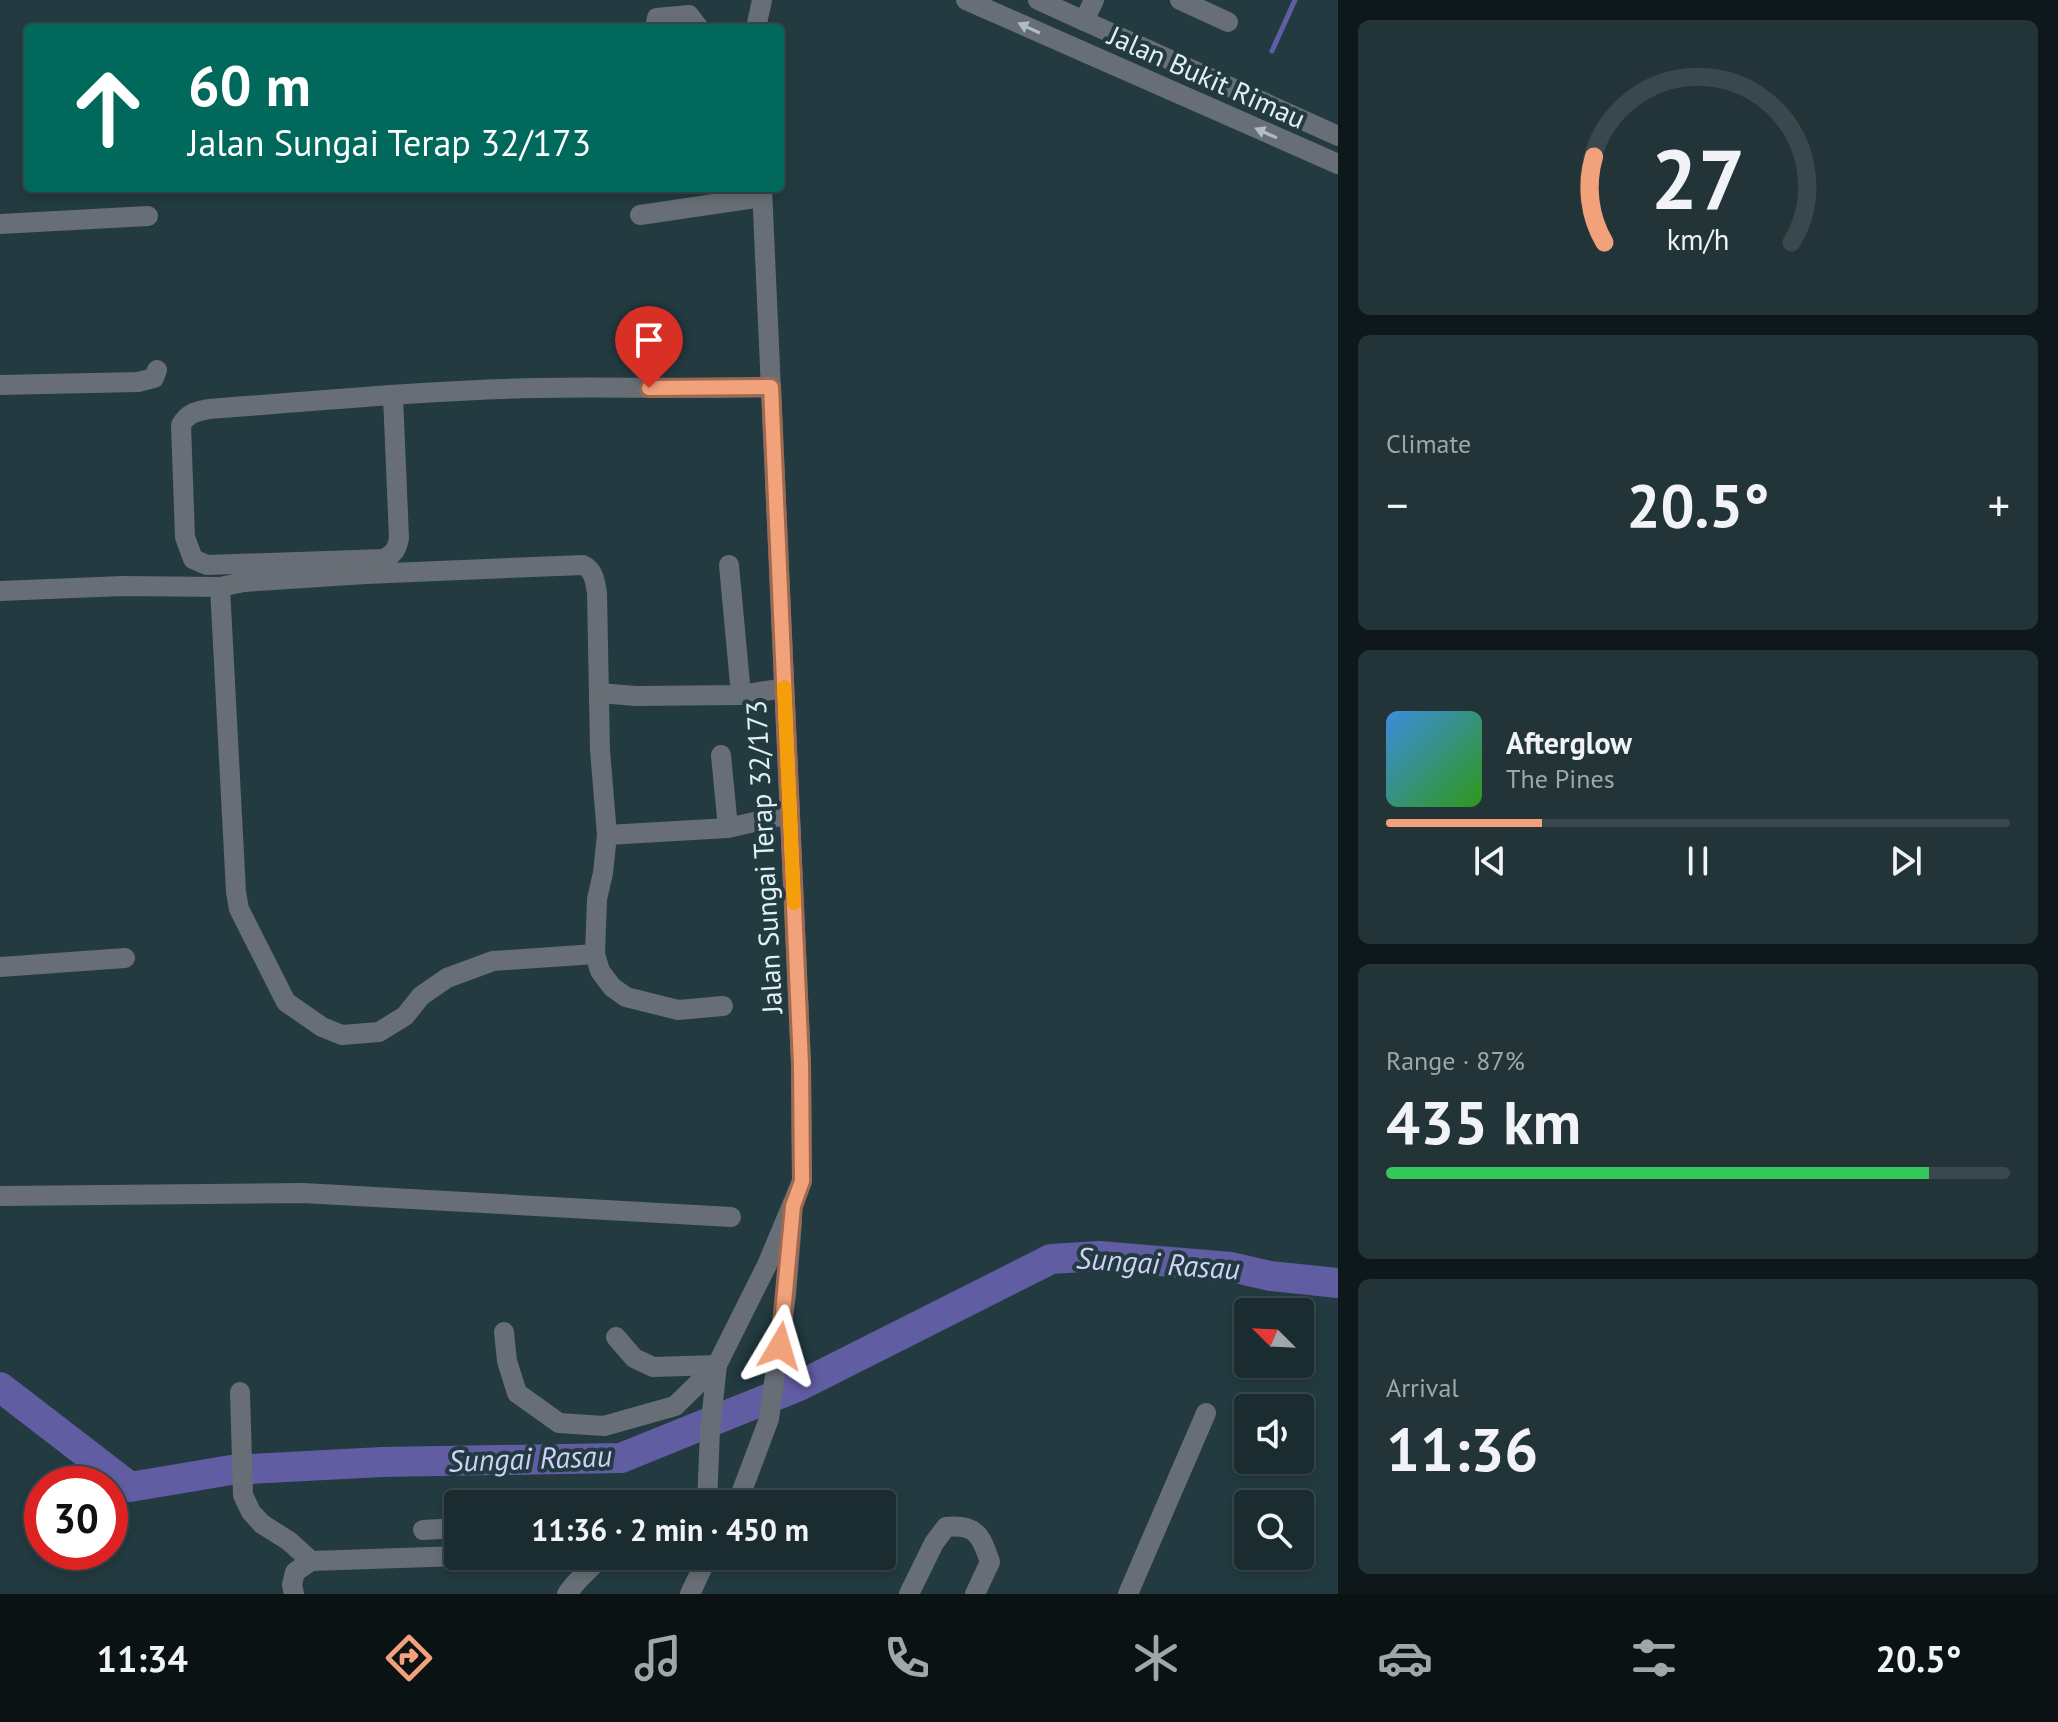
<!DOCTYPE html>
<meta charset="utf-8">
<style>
:root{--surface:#1a2c30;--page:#233438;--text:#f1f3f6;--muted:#9fa7ab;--line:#38484c;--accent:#f1a27b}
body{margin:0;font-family:"PT Sans",sans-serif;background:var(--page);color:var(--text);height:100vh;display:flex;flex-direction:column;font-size:30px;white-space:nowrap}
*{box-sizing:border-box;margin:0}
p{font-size:26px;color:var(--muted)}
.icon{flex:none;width:44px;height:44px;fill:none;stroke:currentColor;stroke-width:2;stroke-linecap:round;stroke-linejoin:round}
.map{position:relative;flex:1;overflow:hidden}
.panel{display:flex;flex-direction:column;gap:20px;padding:20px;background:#0e181a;width:720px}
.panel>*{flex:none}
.guide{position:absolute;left:24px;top:24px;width:760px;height:168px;border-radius:8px;box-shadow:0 4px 12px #0003,0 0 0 2px var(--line);background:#00695c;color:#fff;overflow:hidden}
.needle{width:52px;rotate:294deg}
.buttons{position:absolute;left:1234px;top:1298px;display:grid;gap:16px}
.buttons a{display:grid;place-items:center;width:80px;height:80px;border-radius:8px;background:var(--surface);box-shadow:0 4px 12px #0003,0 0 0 2px var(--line);font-size:40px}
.speed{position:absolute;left:24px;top:1466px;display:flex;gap:16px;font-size:40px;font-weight:700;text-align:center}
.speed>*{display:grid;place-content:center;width:104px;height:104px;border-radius:50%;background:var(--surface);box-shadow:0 4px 12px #0003,0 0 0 2px var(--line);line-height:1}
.speed .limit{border:12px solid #d22;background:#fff;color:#111}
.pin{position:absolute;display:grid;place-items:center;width:68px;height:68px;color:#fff;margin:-82px -34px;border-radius:50% 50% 50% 0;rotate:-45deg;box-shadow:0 0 8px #0007}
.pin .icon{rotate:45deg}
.me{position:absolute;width:88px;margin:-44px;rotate:7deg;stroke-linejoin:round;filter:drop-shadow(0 0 6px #0008)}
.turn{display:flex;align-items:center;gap:28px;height:168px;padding:0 32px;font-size:36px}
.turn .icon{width:104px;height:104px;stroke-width:2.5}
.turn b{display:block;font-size:56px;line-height:68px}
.big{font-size:60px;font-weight:800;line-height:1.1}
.panel .widget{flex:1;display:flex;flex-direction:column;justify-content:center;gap:12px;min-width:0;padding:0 28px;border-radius:12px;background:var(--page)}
.panel .dial{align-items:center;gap:0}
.dial svg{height:208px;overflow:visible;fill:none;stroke:var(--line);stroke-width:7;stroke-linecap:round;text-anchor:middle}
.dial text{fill:var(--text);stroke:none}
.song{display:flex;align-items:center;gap:24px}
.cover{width:96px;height:96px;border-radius:12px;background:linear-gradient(135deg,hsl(210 70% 55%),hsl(110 70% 35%))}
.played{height:8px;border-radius:4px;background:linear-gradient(90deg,var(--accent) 25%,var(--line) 25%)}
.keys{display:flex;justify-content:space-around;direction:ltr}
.heat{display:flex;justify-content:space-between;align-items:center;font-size:44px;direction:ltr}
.charge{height:12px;border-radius:6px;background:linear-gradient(90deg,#34c759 87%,var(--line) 0)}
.trip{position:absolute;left:444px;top:1490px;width:452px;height:80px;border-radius:8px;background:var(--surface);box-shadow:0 4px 12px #0003,0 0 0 2px var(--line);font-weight:800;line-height:80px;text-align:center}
.dock{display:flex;height:128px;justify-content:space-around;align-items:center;background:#0a1213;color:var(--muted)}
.dock .icon{width:56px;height:56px}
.dock .active{color:var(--accent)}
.dock b{font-size:36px;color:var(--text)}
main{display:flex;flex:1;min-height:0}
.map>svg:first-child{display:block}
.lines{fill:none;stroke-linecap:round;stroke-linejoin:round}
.stream{stroke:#615da3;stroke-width:5}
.river{stroke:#615da3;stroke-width:30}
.minor{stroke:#676e75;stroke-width:20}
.oneway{fill:#b0bcc1}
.route-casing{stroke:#9d6950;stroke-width:20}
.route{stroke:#f1a27b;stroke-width:14}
.slow{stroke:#f59e0b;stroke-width:14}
.labels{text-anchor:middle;stroke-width:8;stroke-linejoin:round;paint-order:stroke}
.street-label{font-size:28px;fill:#e1f0f4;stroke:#223a40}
.water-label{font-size:30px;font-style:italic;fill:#d0d1f9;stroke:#223a40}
</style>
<main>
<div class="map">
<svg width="1338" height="1594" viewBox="0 0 1338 1594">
<rect width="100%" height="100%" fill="#223a40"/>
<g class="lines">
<path class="stream" d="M1272,51L1295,0"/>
<path class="river" d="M0,1387L130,1487L231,1470L382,1462L621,1458L799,1386L1051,1259L1099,1256L1231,1267L1270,1276L1338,1283"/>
<g class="minor">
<path d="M966,0L1338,164"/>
<path d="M1038,0L1338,136"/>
<path d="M1180,0L1228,22"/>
<path d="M1084,21L1094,0"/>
<path d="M655,28L657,18L689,15L699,28"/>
<path d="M756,28L762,0"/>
<path d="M640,215L762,197"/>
<path d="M0,224L148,216"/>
<path d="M0,385L138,382L154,378L157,370"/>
<path d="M393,396L399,538C397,549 394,554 384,559L207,565L193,559L185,537L181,425C188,413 195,412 209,409C318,401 429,390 538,388C616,386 693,390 771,387"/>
<path d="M220,587L244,582L366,574L583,565C594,570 595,581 597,593L600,750L607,835L603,873L597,899L595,954L600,971L612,987L626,997L678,1010L723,1006"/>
<path d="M0,591L123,586L220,587L236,892L239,909L286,1002L322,1027L342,1035L379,1032L405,1016L421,996L447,978L493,961L595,954"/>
<path d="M599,693L636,696L741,695L729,565"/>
<path d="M741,695L784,688"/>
<path d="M721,755L728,828"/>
<path d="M607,835L728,828L790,814"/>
<path d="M0,967L125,958"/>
<path d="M0,1196L303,1193L731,1217"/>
<path d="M504,1332L507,1361L517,1393L559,1423L604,1426L675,1406L717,1365"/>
<path d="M616,1337L634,1358L653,1367L717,1365"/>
<path d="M240,1392L243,1495L251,1512L262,1524L289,1541L311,1561"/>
<path d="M707,1504L710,1430L717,1365L767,1265L802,1181L801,1064L762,188"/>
<path d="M737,1504L769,1419L786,1295L792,1222"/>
<path d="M423,1530L458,1528"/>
<path d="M294,1594L292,1585L295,1572L311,1561L460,1556"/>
<path d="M567,1594C577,1579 590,1570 601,1556"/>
<path d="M690,1594L705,1562V1556"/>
<path d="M909,1594L934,1543L946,1527C977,1524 981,1536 990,1562L975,1594"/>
<path d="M1128,1594L1206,1413"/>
</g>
</g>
<defs><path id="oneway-solid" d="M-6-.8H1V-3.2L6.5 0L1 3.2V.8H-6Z" transform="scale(2)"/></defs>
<g class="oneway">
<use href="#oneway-solid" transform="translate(1029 28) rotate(-155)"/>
<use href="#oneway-solid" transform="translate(1266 133) rotate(-156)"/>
</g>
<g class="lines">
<g class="route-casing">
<path id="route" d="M649,388L771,387L801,1064L802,1181L793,1206L780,1346"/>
</g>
<use href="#route" class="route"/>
<path class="slow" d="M784,687L794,903"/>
</g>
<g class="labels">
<g class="street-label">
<text transform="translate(1207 77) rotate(24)" y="10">Jalan Bukit Rimau</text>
<text transform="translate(764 857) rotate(-93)" y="10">Jalan Sungai Terap 32/173</text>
</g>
<g class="water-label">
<text transform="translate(1158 1264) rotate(4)" y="10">Sungai Rasau</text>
<text transform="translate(530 1459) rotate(-2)" y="10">Sungai Rasau</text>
</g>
</g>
</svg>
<div class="buttons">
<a><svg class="needle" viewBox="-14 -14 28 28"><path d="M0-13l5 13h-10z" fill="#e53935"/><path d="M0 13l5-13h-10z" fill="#9fa7ab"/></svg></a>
<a><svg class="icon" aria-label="sound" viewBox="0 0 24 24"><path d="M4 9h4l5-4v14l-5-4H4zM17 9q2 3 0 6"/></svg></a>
<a><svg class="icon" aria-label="search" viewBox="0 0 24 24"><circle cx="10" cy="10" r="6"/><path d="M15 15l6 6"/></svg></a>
</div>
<div class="speed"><div class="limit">30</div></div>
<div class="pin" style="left:649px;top:388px;background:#d93025"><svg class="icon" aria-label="arrive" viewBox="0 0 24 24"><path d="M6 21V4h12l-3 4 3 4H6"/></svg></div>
<svg class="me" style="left:780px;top:1346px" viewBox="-20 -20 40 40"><path d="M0-17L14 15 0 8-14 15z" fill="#f1a27b" stroke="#fff" stroke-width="4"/></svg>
<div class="trip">11:36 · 2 min · 450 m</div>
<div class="guide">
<div class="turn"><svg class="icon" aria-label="ahead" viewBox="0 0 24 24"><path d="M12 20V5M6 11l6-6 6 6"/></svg><div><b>60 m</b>Jalan Sungai Terap 32/173</div></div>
</div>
</div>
<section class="panel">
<div class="widget dial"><svg viewBox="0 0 100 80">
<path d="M14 69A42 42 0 1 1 86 69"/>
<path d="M14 69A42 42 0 0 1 10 36" stroke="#f1a27b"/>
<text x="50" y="56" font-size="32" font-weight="700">27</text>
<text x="50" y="72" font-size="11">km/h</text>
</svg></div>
<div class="widget"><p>Climate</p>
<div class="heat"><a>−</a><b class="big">20.5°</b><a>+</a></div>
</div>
<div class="widget">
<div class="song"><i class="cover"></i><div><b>Afterglow</b><p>The Pines</p></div></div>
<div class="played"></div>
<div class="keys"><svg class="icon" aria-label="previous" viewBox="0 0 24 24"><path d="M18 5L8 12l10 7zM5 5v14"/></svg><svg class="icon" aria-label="pause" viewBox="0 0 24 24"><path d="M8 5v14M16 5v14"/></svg><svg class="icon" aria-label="next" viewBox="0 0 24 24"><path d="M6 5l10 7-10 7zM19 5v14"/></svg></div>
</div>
<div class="widget"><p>Range · 87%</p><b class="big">435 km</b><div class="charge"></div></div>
<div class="widget"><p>Arrival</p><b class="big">11:36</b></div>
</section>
</main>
<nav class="dock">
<b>11:34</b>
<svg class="icon active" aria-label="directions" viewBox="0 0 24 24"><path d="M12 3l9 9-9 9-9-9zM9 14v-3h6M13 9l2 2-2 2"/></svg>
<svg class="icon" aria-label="music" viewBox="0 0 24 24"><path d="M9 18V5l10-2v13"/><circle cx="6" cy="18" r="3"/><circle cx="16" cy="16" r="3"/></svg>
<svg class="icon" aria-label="phone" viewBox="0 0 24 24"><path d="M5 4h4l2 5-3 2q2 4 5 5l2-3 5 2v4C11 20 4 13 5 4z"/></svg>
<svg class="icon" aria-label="climate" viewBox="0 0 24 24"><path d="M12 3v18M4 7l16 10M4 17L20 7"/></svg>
<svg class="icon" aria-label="car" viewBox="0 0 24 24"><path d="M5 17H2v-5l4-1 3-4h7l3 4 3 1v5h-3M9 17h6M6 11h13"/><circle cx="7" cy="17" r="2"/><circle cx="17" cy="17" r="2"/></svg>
<svg class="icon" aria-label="filters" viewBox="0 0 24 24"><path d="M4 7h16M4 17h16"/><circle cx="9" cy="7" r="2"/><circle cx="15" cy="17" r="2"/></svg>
<b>20.5°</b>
</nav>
